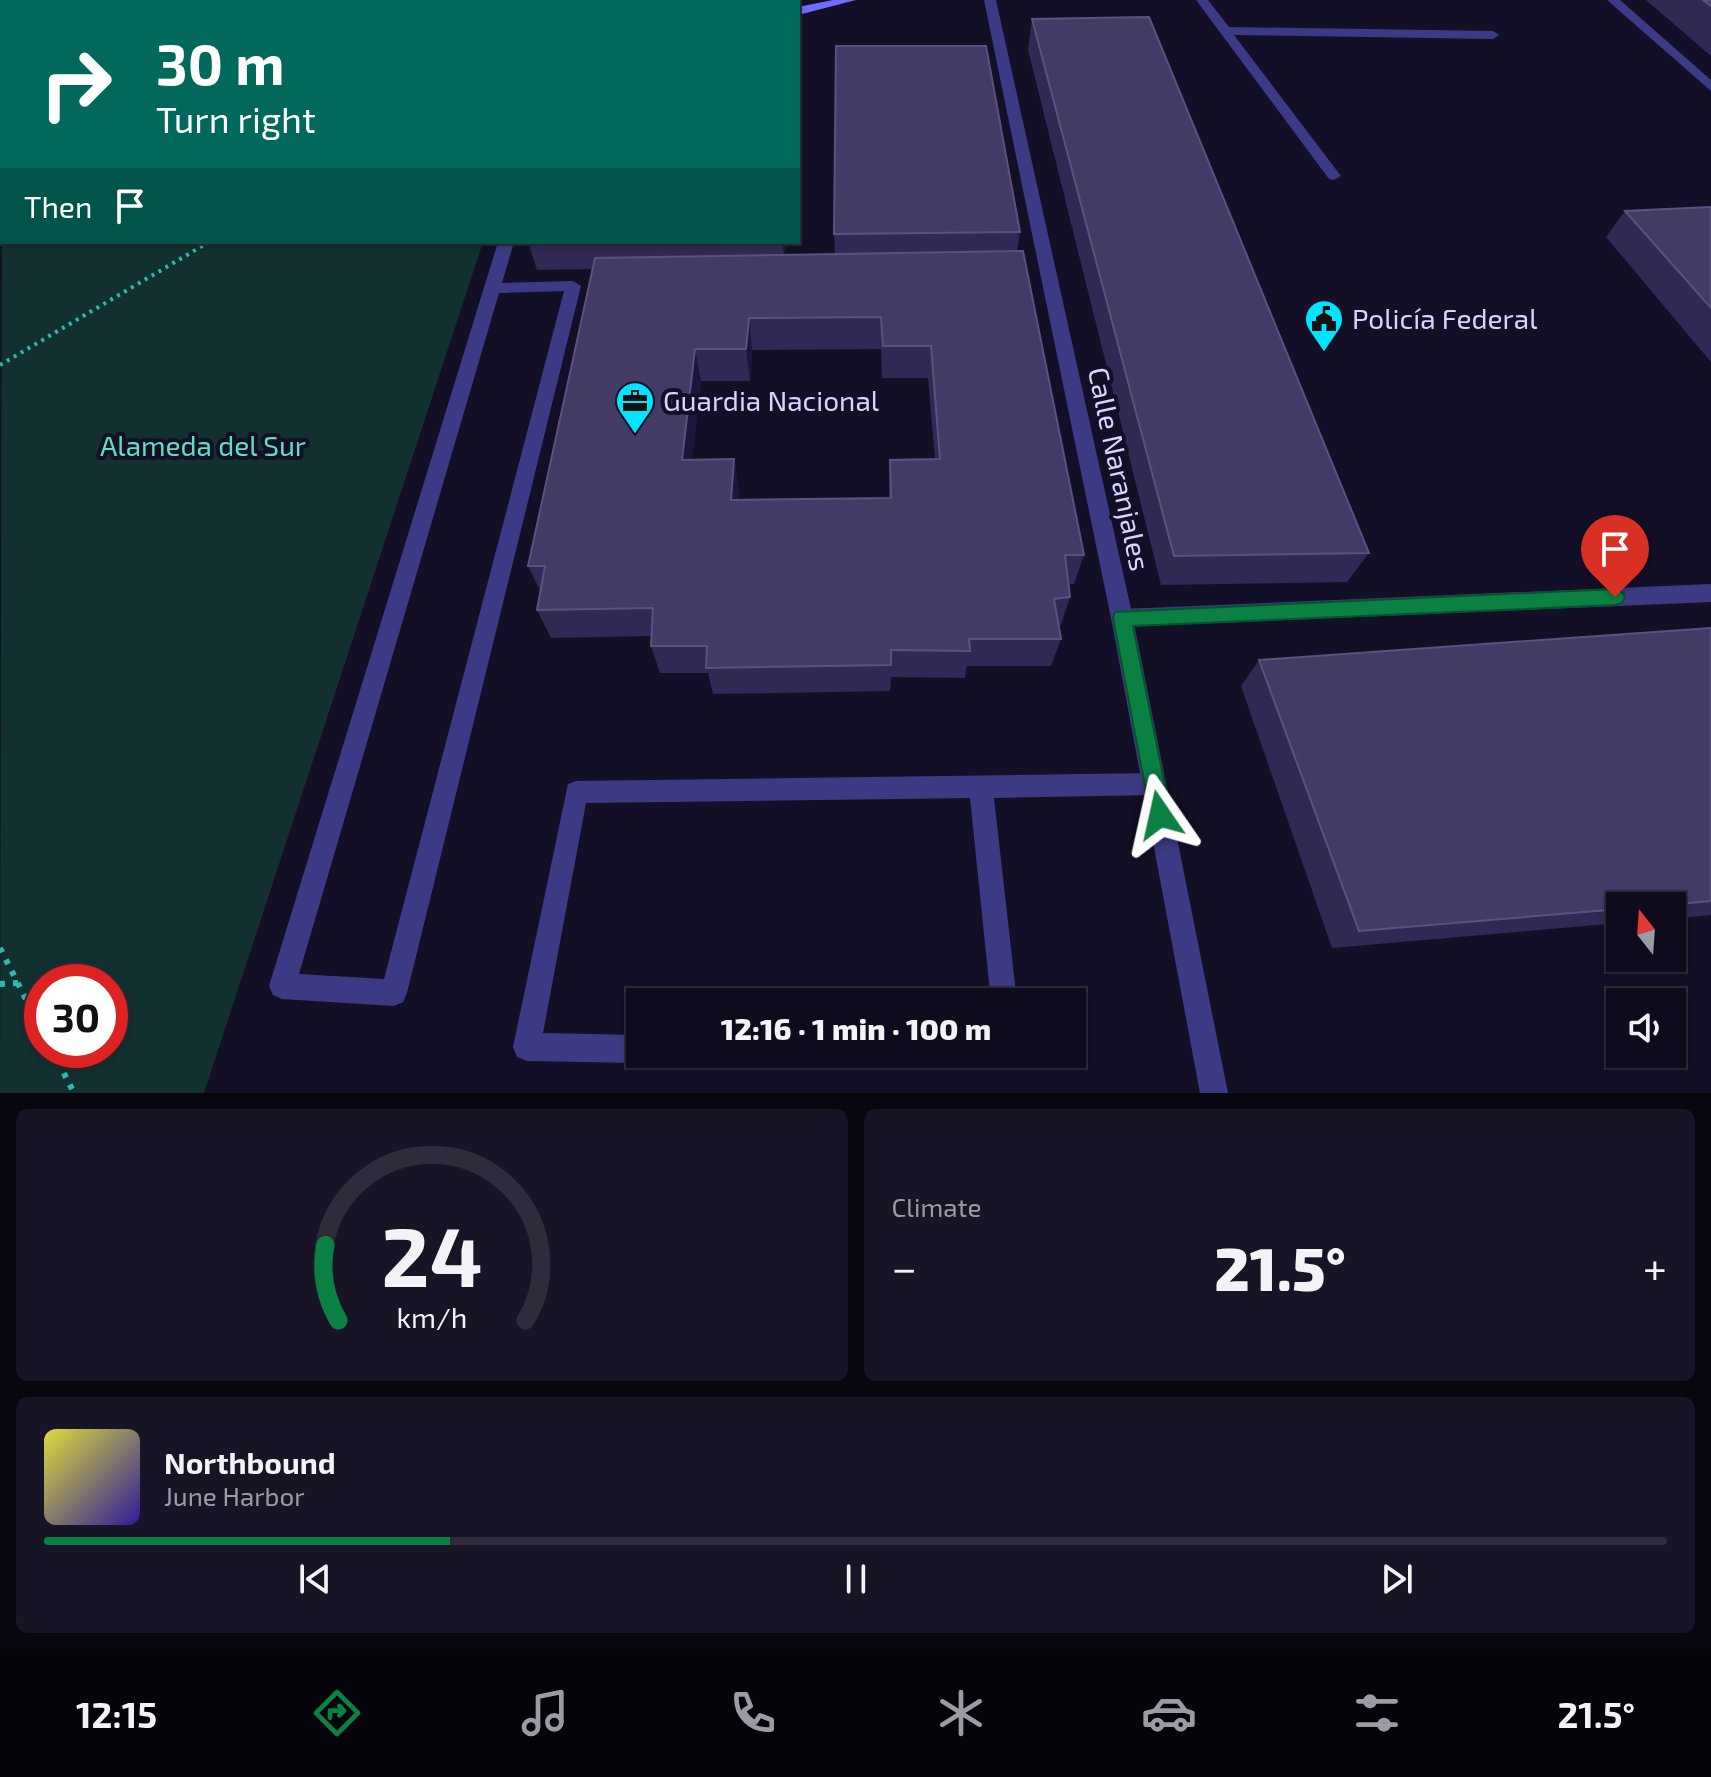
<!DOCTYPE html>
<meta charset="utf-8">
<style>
:root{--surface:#0e0b1c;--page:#171425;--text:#f1f3f6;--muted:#9b9ba3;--line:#2e2b3b;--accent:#0b8043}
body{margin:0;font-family:"Exo 2",sans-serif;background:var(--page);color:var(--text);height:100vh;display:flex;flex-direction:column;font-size:30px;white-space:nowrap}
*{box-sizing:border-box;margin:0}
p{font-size:26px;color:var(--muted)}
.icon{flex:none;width:44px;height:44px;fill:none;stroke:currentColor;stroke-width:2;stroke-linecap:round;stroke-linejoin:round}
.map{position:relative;height:1093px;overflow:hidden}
.drawer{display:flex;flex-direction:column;gap:16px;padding:16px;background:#08060f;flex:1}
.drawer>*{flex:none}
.hud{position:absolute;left:0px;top:0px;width:800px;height:244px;box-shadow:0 2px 6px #0004,0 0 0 2px var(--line);background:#00695c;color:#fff;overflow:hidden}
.needle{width:52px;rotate:343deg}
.buttons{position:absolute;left:1606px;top:892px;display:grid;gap:16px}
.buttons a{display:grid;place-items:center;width:80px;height:80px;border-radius:0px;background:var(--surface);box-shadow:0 2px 6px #0004,0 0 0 2px var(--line);font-size:40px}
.speed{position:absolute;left:24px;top:964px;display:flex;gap:16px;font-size:40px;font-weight:700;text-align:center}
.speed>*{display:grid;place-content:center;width:104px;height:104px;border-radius:50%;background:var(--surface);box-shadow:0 2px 6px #0004,0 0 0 2px var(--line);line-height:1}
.speed .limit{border:12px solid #d22;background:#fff;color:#111}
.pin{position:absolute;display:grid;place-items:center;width:68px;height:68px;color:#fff;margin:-82px -34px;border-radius:50% 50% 50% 0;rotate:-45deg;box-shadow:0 0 8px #0007}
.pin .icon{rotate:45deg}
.me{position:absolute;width:88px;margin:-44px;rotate:349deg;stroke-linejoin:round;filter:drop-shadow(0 0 6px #0008)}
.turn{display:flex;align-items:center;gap:28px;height:168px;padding:0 24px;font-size:36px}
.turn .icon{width:104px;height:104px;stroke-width:2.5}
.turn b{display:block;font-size:56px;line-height:68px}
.then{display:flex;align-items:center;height:76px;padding:0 24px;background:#0003;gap:16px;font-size:30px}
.big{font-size:60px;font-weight:800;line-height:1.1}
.drawer .card{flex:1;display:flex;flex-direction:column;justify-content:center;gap:12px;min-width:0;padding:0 28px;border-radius:12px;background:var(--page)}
.drawer .dial{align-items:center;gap:0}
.dial svg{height:208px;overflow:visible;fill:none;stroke:var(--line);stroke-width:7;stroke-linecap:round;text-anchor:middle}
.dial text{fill:var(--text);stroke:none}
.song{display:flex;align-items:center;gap:24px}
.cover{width:96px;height:96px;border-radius:12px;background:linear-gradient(135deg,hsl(60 70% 55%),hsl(250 70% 35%))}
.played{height:8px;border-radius:4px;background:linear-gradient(90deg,var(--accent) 25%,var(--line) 25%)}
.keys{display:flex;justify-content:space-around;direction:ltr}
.heat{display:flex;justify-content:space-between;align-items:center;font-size:44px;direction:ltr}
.drawer .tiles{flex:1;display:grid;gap:16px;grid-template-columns:1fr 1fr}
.card:last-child{grid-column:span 2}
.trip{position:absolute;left:626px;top:988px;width:460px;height:80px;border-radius:0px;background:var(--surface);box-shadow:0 2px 6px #0004,0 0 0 2px var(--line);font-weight:800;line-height:80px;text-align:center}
.dock{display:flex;height:128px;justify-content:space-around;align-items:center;background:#06040b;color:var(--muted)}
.dock .icon{width:56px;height:56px}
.dock .active{color:var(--accent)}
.dock b{font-size:36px;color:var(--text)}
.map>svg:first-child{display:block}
.green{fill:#12302f;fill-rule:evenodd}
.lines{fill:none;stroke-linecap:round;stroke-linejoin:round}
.path-far1{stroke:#2fb8b0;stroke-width:4;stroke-dasharray:3 5;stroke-linecap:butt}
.path{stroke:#2fb8b0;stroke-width:6;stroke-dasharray:5 8;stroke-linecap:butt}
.service{fill:#3d3a85;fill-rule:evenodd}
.minor{fill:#3d3a85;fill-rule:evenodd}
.secondary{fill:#6f6bff;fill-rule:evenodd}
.wall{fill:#312854;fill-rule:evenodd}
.shaded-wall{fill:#1d163a}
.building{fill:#433a66;stroke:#5a527e;stroke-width:2;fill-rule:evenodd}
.route{fill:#0b8043;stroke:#07532c;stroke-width:2}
.labels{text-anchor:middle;stroke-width:8;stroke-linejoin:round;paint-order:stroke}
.poi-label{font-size:28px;fill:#d9d4ff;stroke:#130f26;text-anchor:start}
.park-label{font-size:28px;fill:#5fe0c0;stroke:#130f26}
.street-label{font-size:28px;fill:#d9d4ff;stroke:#130f26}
</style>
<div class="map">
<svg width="1711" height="1093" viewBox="0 0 1711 1093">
<rect width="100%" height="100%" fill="#130f26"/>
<path class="green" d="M2,144V242H483L204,1093H0ZM110,982V1050H42V982Z"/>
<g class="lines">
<path class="path-far1" d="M0,365L209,242"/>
<g class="path">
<path d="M0,948L42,1031"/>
<path d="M0,984L18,983"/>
<path d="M52,1050L74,1093"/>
</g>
<g class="service">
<path d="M1196,0H1208L1229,27L1493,31L1499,35L1493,39L1234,35L1341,176L1334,180L1329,179Z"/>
<path d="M1607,0H1620L1711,80V91Z"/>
<path d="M498,242H514L502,283L573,281L581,286L407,993L403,1002L394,1006L282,999L273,995L269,986ZM564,291L384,979L299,974L499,293Z"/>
<path d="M1711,584V602L1122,627L1115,624L1111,618L1115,612L1122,609Z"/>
<path d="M1154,773L1162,776L1166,784L1162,792L1154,795L994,798L1017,1002H991L970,798L586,803L543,1033L640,1035V1054H652L650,1059L640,1063L527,1061L517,1057L513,1047L568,784L576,781Z"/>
<path d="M914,1054H1023L1019,1064L1009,1068H928L918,1064Z"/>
</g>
<g class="minor">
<rect x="90" y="0" width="12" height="2"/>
<path d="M304,0H316L317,2H305Z"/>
<path d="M492,0H504L505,2H493Z"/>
<path d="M984,0H996L1133,618L1228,1093H1200L1111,618Z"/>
<path d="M2,24V32L0,33V25Z"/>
<rect x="0" y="54" width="2" height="8"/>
</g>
<g class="secondary">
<path d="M833,0H856L798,15V7Z"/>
<path d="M2,78V86L0,87V79Z"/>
<rect x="0" y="124" width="2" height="8"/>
</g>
</g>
<g class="wall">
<path d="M1646,0H1711V56Z"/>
<path d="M1032,19L1369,553L1347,582L1161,585L1028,50Z"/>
<path d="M1711,207V362L1606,237L1625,211Z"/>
<path d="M1020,232L1017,251L1084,555L1074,584H1069L1070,597L1061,625L1058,626L1061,639L1051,666H967L965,678L891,677L890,691L713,694L708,673H660L651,646V636L551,638L537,610L541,592L528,566L592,269L537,270L528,242H786L785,254H835L834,234ZM881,349L882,378H928L935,459L890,460L889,498L738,500L739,490L734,459L692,460L701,381H750L752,350Z"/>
<path d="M1711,628V915L1672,919V906H1620V923L1332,948L1241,686L1259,660Z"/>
</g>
<g class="shaded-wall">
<path d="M28,0H63V2H12Z"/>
<path d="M160,0H171L172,2H160Z"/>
<path d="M174,0H228L212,2H175Z"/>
<path d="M0,3H2V22L0,23Z"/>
<path d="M783,242H786L784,267Z"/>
<path d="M749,318L752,350L750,381L746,349Z"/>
<path d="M695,349L701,381L689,490L682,460Z"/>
<path d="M734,459L739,490L736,530L731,500Z"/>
</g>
<g class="building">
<path d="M0,0H28L2,2L0,3Z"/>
<path d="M114,0H160V2H113Z"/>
<path d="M245,0H291L276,2H245Z"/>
<path d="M1703,0H1711V6Z"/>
<path d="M1149,17L1369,553L1174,556L1032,19Z"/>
<path d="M836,46H986L1020,232L834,234Z"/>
<path d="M1711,207V308L1625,211Z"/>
<path d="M1023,251L1084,555H1065L1070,597L1054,599L1061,639H969L970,651L891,650V665L706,668L707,646H651L653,608L537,610L545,566H528L595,258ZM881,317L883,346H931L940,459L890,460L891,498L731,500L734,459L682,460L695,349H746L749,318Z"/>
<path d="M1711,628V901L1656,906H1620V909L1359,931L1259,660Z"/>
</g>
<path class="route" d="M1615,589L1622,592L1625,597L1622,603L1615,605L1133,626L1171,815L1168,823L1160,826L1152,823L1113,618L1115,612Z"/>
<defs>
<g id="civic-pin" transform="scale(2)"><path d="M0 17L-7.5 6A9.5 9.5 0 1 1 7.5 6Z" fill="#00e5ff" stroke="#130f26"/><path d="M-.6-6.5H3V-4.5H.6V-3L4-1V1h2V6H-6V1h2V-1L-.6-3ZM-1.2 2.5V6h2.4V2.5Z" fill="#111"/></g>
<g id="office-pin" transform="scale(2)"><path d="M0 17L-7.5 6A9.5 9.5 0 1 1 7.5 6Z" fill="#00e5ff" stroke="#130f26"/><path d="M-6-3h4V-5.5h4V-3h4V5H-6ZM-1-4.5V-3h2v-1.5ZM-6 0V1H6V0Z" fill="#111"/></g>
</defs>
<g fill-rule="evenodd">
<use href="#civic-pin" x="1324" y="319"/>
<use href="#office-pin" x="635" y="401"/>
</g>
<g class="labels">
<g class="poi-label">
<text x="1352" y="329">Policía Federal</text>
<text x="663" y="411">Guardia Nacional</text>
</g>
<g class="park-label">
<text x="203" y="456">Alameda del Sur</text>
</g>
<g class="street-label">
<text transform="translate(1119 469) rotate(78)" y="10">Calle Naranjales</text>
</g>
</g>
</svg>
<div class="buttons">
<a><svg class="needle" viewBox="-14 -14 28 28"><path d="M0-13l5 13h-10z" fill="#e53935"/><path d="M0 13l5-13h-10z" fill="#9b9ba3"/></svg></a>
<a><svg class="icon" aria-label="sound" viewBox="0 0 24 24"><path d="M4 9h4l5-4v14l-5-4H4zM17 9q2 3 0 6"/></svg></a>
</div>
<div class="speed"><div class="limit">30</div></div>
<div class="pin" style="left:1615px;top:597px;background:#d93025"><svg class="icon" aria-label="arrive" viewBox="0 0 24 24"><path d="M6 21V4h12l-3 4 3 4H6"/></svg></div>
<svg class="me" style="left:1160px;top:815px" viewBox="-20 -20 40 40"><path d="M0-17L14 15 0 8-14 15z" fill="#0b8043" stroke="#fff" stroke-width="4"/></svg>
<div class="trip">12:16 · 1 min · 100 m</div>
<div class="hud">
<div class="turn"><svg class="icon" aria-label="right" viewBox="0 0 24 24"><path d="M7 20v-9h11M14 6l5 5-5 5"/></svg><div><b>30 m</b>Turn right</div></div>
<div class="then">Then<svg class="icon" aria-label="arrive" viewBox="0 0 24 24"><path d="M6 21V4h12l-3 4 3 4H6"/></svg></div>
</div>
</div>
<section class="drawer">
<div class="tiles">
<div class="card dial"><svg viewBox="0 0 100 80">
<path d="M14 69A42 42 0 1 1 86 69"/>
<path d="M14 69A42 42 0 0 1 9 40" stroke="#0b8043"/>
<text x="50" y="56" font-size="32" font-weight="700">24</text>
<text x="50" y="72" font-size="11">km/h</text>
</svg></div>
<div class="card"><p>Climate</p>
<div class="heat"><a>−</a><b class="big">21.5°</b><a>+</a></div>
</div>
<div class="card">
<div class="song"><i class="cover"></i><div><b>Northbound</b><p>June Harbor</p></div></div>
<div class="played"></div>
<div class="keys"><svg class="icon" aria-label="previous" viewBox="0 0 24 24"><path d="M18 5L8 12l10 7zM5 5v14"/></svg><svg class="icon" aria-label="pause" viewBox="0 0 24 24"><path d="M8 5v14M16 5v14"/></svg><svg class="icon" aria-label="next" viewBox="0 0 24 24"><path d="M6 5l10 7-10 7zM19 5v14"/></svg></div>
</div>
</div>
</section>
<nav class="dock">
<b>12:15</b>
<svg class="icon active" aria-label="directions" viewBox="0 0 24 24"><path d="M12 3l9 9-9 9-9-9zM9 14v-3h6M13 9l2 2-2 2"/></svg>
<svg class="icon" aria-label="music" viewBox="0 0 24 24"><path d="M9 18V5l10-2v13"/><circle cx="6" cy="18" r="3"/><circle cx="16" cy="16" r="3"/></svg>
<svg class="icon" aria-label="phone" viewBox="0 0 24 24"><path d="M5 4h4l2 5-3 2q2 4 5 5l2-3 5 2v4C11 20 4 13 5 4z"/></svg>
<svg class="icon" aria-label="climate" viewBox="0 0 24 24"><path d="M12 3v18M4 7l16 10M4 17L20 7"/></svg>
<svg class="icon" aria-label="car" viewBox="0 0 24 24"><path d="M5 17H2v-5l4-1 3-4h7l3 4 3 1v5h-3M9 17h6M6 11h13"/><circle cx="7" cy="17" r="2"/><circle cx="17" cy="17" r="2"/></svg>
<svg class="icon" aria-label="filters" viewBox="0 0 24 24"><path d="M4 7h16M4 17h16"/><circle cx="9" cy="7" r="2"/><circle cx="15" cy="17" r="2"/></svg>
<b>21.5°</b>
</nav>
